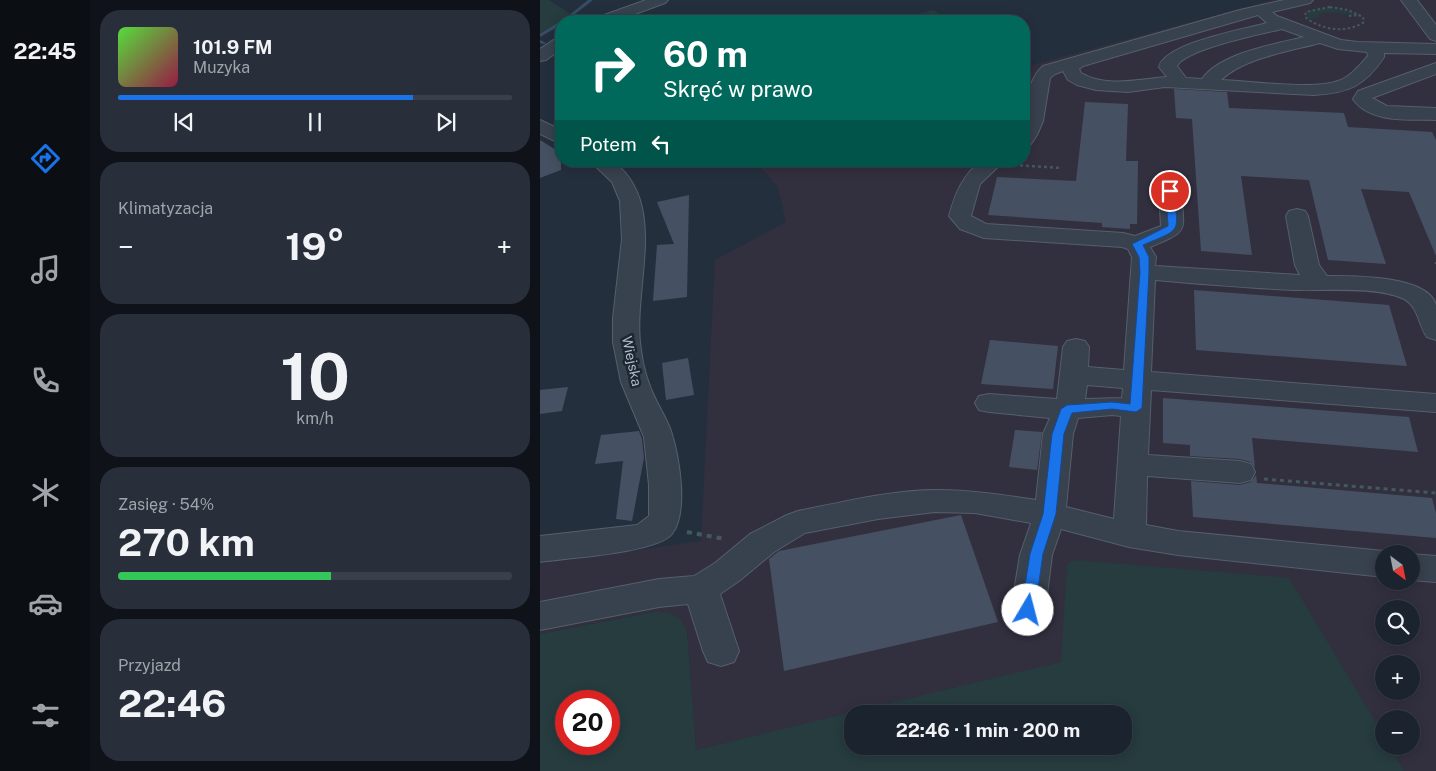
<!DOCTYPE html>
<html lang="pl">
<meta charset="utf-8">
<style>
:root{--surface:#1b232e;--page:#282f3a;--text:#f1f3f6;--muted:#a0a4aa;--line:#39404a;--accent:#1a73e8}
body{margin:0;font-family:"Public Sans",sans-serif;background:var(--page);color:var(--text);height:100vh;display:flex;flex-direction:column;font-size:19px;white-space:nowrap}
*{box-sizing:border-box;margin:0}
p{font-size:16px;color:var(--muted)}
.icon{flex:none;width:28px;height:28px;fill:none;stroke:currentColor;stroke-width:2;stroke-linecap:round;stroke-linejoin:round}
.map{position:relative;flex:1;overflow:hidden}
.details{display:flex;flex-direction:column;gap:10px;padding:10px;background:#0f1319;width:450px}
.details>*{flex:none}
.guide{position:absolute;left:15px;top:15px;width:475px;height:152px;border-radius:20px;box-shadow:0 2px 12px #0003,0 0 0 1px var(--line);background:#00695c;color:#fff;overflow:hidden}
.needle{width:32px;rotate:148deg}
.buttons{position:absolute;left:835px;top:545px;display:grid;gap:10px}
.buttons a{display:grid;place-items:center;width:45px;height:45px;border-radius:50%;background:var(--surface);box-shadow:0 2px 12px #0003,0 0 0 1px var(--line);font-size:25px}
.speed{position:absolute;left:15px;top:690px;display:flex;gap:10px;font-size:25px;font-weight:700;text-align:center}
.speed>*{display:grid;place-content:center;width:65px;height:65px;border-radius:50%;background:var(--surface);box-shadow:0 2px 12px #0003,0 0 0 1px var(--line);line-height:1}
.speed .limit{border:8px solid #d22;background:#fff;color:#111}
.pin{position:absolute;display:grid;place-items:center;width:42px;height:42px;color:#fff;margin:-21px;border:2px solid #fff;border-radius:50%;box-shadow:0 1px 5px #0007}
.me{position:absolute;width:55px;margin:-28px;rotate:8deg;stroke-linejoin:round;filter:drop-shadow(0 0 4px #0008)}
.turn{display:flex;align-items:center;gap:18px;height:105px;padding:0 25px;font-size:22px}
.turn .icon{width:65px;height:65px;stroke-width:2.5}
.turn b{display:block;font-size:35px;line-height:42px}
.then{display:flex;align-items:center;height:48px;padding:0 25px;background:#0003;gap:10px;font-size:19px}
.big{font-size:38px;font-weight:700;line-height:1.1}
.details .card{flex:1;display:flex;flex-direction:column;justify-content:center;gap:8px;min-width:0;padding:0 18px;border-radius:20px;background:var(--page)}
.details .dial{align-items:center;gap:0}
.dial b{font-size:65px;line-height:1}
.song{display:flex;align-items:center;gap:15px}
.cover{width:60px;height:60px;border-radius:8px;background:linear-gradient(135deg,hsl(110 70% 55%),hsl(340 70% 35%))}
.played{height:5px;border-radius:2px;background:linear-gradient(90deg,var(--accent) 75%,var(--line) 75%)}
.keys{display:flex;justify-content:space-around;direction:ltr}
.heat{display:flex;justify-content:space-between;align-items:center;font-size:28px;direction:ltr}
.charge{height:8px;border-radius:4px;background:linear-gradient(90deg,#34c759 54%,var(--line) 0)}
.trip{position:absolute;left:304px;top:705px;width:288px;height:50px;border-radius:20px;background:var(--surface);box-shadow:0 2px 12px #0003,0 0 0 1px var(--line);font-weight:700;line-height:50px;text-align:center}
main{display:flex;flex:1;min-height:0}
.tabs{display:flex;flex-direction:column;width:90px;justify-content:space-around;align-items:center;background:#0b0e12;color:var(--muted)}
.tabs .icon{width:35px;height:35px}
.tabs .current{color:var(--accent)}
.tabs b{font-size:22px;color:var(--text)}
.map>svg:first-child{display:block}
.medical{fill:#32303f;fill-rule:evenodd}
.green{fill:#263c3f;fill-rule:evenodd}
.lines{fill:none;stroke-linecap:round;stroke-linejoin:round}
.stream{fill:#394c67;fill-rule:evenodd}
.building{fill:#455162}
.minor-casing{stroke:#565f6c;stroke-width:2}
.path-far3{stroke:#44595c;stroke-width:2;stroke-dasharray:2.5 2.5;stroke-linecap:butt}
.path-far2{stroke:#44595c;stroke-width:2.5;stroke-dasharray:3 3;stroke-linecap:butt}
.path-far1{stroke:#44595c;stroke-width:3;stroke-dasharray:4 4;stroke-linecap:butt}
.path{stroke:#44595c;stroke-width:4;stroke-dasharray:5 5;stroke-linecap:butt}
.minor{fill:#38414e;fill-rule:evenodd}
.route{fill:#1a73e8;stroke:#114b97}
.labels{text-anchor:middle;stroke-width:5;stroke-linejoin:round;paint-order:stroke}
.street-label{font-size:14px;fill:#b4bcc9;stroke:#1d2633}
</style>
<main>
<nav class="tabs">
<b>22:45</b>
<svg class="icon current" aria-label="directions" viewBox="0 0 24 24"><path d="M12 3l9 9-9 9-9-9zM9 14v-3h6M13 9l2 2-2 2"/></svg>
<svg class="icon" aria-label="music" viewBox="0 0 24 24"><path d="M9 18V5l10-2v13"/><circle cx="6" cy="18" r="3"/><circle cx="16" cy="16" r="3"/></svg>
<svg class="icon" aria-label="phone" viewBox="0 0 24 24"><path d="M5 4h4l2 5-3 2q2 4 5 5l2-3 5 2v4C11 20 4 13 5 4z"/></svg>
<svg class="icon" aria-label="climate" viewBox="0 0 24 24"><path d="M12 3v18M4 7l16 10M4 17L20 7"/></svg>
<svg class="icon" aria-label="car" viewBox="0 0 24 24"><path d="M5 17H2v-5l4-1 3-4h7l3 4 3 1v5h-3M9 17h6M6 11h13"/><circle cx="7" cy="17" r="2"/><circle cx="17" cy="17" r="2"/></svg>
<svg class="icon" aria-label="filters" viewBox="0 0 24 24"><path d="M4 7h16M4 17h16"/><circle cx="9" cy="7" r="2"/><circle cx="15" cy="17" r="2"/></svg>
</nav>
<section class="details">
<div class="card">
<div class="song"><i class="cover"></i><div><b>101.9 FM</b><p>Muzyka</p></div></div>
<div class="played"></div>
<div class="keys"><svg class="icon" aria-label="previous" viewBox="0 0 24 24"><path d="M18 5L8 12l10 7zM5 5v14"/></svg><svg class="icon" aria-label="pause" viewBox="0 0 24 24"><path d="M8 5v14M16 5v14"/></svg><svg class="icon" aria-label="next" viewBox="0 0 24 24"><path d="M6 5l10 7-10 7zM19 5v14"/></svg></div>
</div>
<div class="card"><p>Klimatyzacja</p>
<div class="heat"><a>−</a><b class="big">19°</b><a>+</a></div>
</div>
<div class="card dial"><b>10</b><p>km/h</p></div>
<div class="card"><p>Zasięg · 54%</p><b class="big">270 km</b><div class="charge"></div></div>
<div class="card"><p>Przyjazd</p><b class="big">22:46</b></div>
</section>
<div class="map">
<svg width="896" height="771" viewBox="0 0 896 771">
<rect width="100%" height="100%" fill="#242f3e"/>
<path class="medical" d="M732,0H896V771H864L850,746H871V719H844V737L748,578L527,565L522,662L156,750L147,631L114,612L0,634V564L161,541L175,260L246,222L238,187L215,161H484V67ZM844,554H871V581H844ZM844,609H871V636H844ZM844,664H871V691H844Z"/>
<g class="green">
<path d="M0,0H9L32,15L0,36Z"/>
<path d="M789,8L805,10L818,15C805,16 792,9 779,14L778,18L768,19L767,16L770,10Z"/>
<path d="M393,10L413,21H353Z"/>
<path d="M533,560L749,578L844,736V746H850L864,771H0V634L114,612C133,612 139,615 147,631L156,750L521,662L527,565ZM69,701V744H26V701ZM312,714H582V746H312Z"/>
</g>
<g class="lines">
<g class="stream">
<path d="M48,0H53L26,21H22Z"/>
<path d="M19,22H21V25L0,37V34Z"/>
<path d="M0,40L6,43L4,44L0,43Z"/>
</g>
</g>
<g class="building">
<path d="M634,89L687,92L689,108L804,113L808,127L892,132L896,140V256L869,192L821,189L846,264L788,260L769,180L701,176L712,255L661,251L652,119L636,118Z"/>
<path d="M545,102L588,104L586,161H598L597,224H590V229L562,227V223L448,215L457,177L536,181Z"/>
<path d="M0,140L21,153V170L0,178Z"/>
<path d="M149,195L147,297L113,301L117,245L134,244L117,202Z"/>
<path d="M654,290L849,305L867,366L656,350Z"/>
<path d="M450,340L518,346L513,389L441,384Z"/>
<path d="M148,358L154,395L126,400L122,363Z"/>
<path d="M28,387L22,411L0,414V390Z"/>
<path d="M623,398L869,417L878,452L712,438L715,468L711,462L700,459L650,456V445L623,443Z"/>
<path d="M475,430L502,432L497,470L469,467Z"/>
<path d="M99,431L102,439L104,458L92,521L76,519L83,461L55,464L61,435Z"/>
<path d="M716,475L717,483L892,498L896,513V538L653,517L651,481L700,485L711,482Z"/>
<path d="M421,515L458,622L244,671L229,559L239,551Z"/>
</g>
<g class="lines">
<g class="minor-casing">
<g id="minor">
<path d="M106,0H128L125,3L76,21H54L56,18Z"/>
<path d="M744,0H773L770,3L732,12L737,16L801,40L818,42L896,44V54L844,53V57C825,86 808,93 774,95L625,87L588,92L556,90L537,85L528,80L523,71L515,74L510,78L503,121L497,135L491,144L484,146C484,122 484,82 503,66L700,10ZM718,15L727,23C705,29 625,43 619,67L627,77C599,79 567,88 541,73L539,69L543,66ZM742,29L764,37C735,44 680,53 662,79L646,78L637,66C646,49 721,34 742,29ZM780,43L798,49L827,52L828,56C819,66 810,77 798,81C775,90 708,81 681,80C704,58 750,51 780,43Z"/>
<path d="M861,0H877L896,25V41L890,39Z"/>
<path d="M21,37V49L6,60L0,61V49L15,39Z"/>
<path d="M896,63V74L832,98L847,106L896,108V120C870,119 830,124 813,99L818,91Z"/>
<path d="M0,120L21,130V144L0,134Z"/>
<path d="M50,161L74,162C130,206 91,290 101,350C103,367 108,384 116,400C121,410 127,420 131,431C139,456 149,512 132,534C117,553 26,558 0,562V536L97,525L109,516V485L104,437L81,382L73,342V318L82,239L80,201L72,182Z"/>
<path d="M441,161H464L440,184L431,216L446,224L583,233L595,236L621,226L619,191L623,187L630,185L637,187L641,191C644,233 650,230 610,247L616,257L615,266L760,275L755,265L746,216L749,211L757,209L765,211L768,216L779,265L787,276C812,276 888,275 896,305C896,314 896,329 896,340L887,337C879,326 878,306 864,299C838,286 785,291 755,290C708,288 661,284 615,280L611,372L896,394V412L611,390L608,455L700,461L711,464L715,472L711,480L700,483L607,476L606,525L638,531L844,551L852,554H844V577L638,555L589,547L521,529L512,555L505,610L500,620L488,624L476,620L471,610L480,555L491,523L435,513L395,512L338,519L265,533L234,552L199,581L180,594L199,651L194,662L181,666L168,662L163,651L148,604L119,607L0,630V602L119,579L154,576L175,563L210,534L247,515L258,511C303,502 351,490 397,490C431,490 463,495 496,500L503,434L510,418L449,412L439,410L435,403L439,396L449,394L517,399L523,347L527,341L536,339L545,341L549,347L548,367L584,370L592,257L588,249L582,247L444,238L420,229L409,216C415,194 422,176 441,161ZM547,385L583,388L582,398L545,399ZM572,415L581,416L574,519L526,507L533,434L538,418Z"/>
<path d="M871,554L896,556V582L871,580Z"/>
</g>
</g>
<g class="path-far3">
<path d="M790,7L808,10L823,17L824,22C806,34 781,30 765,17L766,12Z"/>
<path d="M809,16L820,15"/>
</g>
<g class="path-far2">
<path d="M474,165L521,168"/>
<path d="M896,262V264"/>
</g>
<path class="path-far1" d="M724,479L896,493"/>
<path class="path" d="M147,532L185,539"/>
<use href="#minor" class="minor"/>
</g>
<path class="route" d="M630,188L634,191C638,234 643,228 603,245L609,257V272L602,408L596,412L572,409L532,413L524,434L516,514L503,554L495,610L493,614L488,616L483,614L481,610L490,554L503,514L512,434L521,409L527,405L572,402L590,404L600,272L599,257L592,244L628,226L626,191Z"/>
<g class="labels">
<g class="street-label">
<text transform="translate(92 361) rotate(78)" y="5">Wiejska</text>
</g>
</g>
</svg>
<div class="buttons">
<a><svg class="needle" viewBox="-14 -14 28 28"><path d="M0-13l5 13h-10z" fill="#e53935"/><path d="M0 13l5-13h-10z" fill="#a0a4aa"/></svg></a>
<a><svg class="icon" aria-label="search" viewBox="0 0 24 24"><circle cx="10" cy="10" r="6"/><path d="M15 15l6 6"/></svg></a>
<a>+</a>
<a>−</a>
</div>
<div class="speed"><div class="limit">20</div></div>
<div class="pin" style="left:630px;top:191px;background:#d93025"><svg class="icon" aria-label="arrive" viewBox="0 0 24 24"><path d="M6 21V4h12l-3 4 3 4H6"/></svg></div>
<svg class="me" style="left:488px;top:610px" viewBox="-20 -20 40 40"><circle r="19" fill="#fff"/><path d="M0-13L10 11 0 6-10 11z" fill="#1a73e8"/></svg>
<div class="trip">22:46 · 1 min · 200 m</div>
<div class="guide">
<div class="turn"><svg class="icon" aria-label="right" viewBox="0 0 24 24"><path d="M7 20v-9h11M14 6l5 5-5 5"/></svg><div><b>60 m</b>Skręć w prawo</div></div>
<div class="then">Potem<svg class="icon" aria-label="left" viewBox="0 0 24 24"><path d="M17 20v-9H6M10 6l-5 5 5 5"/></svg></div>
</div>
</div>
</main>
